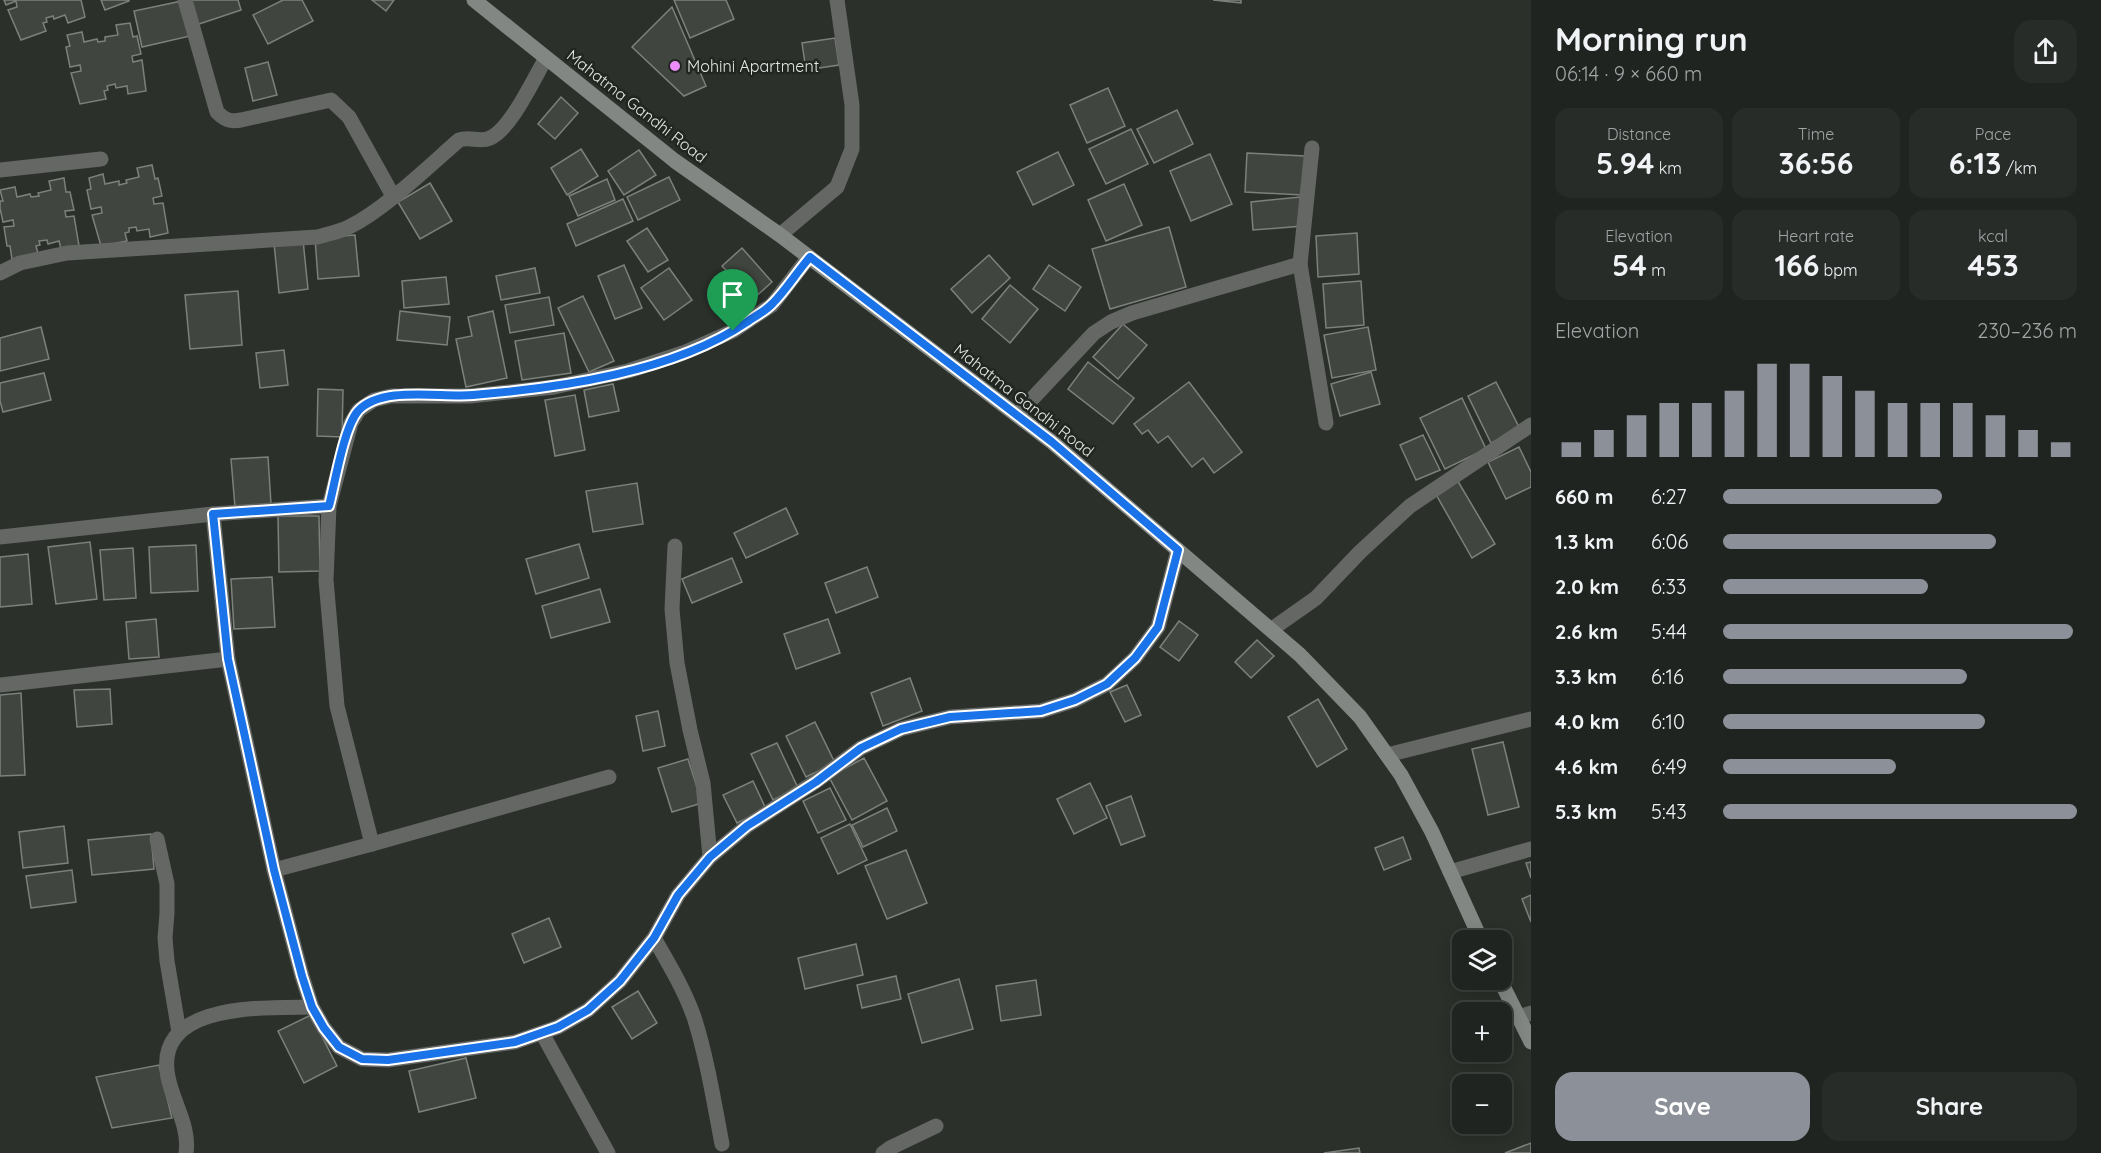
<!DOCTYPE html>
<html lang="en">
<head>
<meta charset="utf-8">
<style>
	body { margin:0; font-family:Quicksand,sans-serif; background:#282c29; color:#f1f3f6; height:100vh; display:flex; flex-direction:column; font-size:22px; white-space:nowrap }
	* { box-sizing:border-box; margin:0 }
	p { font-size:20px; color:#a2a4a5 }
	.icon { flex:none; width:33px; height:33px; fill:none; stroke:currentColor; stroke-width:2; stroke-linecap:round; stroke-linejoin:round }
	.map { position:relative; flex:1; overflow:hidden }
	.sheet { display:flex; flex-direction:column; background:#202420; width:570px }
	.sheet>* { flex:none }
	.controls { position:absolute; left:1452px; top:930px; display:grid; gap:12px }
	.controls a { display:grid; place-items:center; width:60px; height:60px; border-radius:12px; background:#202420; box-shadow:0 3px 15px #0003,0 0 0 2px #3d413e; font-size:30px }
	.pin { position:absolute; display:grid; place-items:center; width:51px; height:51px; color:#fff; margin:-62px -26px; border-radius:50% 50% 50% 0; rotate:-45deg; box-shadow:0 0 6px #0007 }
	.pin .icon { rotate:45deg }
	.round { display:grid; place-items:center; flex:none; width:63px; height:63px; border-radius:18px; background:#282c29 }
	.head { display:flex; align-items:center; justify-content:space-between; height:102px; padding:0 24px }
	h1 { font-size:33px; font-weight:800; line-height:45px }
	.figures { display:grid; grid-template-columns:repeat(3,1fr); gap:9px; height:102px; padding:6px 24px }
	.figures div { display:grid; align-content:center; border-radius:15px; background:#282c29; text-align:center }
	.figures b { font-size:30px; font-weight:800 }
	.figures small { font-size:16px; font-weight:400 }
	.figures p { font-size:16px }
	.chart { height:168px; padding:12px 24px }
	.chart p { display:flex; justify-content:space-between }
	.chart svg { width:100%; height:108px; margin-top:6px; stroke:#8c9099; stroke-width:6 }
	.cta { display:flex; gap:12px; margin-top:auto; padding:12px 24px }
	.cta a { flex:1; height:69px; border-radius:18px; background:#8c9099; color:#fff; font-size:24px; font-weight:800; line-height:69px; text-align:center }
	.cta a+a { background:#282c29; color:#f1f3f6 }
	ul { padding:0 24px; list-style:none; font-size:20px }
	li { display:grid; grid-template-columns:96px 72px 1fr; align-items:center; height:45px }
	li i { height:15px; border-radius:8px; background:#8c9099 }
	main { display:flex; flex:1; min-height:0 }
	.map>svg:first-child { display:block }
	.building { fill:#40453f; stroke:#7c817b; stroke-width:1.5 }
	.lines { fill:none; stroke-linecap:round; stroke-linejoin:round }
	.street { stroke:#656765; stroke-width:15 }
	.secondary { stroke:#838783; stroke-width:15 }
	.route-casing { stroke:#fff; stroke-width:12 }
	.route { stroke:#1a73e8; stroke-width:8 }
	.poi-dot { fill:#ec8cfb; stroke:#212621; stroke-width:2 }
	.labels { text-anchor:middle; stroke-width:5; stroke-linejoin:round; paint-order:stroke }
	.poi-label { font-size:16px; fill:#e3e6e3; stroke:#212621; text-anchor:start }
	.street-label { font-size:16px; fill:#e3e6e3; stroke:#212621 }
</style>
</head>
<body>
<main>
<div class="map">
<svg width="1531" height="1153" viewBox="0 0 1531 1153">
	<rect width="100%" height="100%" fill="#2b302b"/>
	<g class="building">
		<path d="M4,0h77l4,17 -17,6 -3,-8 -11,4 -1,-3 -7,2 1,4 -4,1 3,8 -25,9 -13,-30 9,-3 -1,-6 -10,4z"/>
		<path d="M101,0h28v1l-24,9z"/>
		<path d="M188,0h50l3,10 -45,15z"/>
		<path d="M283,0h19l11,21 -45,23 -15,-29z"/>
		<path d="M372,0h22l-8,11z"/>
		<path d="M674,0h52l8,19 -44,19z"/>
		<path d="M1213,0h28v3z"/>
		<path d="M182,1l8,35 -48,11 -8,-36z"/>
		<path d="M672,7l34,79 -22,10 -52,-49z"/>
		<path d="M130,23l3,14 4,-1 4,18 -9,2 1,6 9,-2 4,31 -18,3 -1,-8 -11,2 -1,-4 -8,2 1,4 -4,1 2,8 -26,5 -9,-31 10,-2 -1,-6 -10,2 -4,-20 4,-1 -3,-11 15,-3 2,10 13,-3 1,3 7,-1v-4l13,-2 -2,-10z"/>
		<path d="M835,38l4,27 -33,5 -4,-27z"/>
		<path d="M268,62l9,33 -24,6 -8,-33z"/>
		<path d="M1108,88l17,38 -38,17 -17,-38z"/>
		<path d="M561,97l17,16 -23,26 -17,-15z"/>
		<path d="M1177,110l16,34 -39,19 -17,-34z"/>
		<path d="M1131,129l17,35 -42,20 -17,-35z"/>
		<path d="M581,149l17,27 -31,19 -16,-27z"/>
		<path d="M639,150l17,25 -32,20 -16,-24z"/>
		<path d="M1058,152l16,33 -41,20 -16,-33z"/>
		<path d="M1247,153l58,3 -3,39 -57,-3z"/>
		<path d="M1210,154l22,50 -41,17 -21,-50z"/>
		<path d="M152,165l3,14 3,-1 4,18 -9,2 1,6 9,-1 5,30 -18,4 -1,-8 -12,2 -1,-4 -7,1v4l-4,1 2,8 -26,5 -9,-31 10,-2 -1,-6 -10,2 -4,-19 4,-1 -2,-11 14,-4 2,10 14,-3v4l8,-2 -1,-3 13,-3 -2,-9z"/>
		<path d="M669,177l11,23 -42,20 -11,-23z"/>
		<path d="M64,178l2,14h4l4,18 -9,1 1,6 8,-1 5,30 -18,3 -2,-8 -11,3 -1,-4 -8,1 1,4 -4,1 2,8 -26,5 -2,-13h-3l-3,-19 10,-1 -1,-6 -10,2 -3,-14v-7h3l-3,-11 15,-3 2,10 13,-3 1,3 8,-1 -1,-3 13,-3 -2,-9z"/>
		<path d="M607,179l8,21 -37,16 -9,-20z"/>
		<path d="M430,183l22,38 -32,18 -22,-37z"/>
		<path d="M1124,184l18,41 -36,16 -18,-41z"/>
		<path d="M1300,197l3,29 -50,4 -2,-28z"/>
		<path d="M623,199l10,22 -57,25 -9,-22z"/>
		<path d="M1169,227l17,60 -76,22 -18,-60z"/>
		<path d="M647,228l21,32 -20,12 -21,-31z"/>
		<path d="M1357,233l2,41 -41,3 -2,-41z"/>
		<path d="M355,235l4,41 -41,3 -3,-41z"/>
		<path d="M303,240l5,49 -29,4 -5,-50z"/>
		<path d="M742,248l30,34 -19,17 -31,-33z"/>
		<path d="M989,255l21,23 -38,35 -21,-24z"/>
		<path d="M624,265l18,43 -27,11 -17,-43z"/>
		<path d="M1049,265l32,22 -16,24 -32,-22z"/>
		<path d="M535,268l5,25 -39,7 -5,-24z"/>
		<path d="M669,268l23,32 -28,20 -23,-32z"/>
		<path d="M446,277l3,27 -45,4 -2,-27z"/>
		<path d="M1361,281l3,44 -38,3 -3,-44z"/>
		<path d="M1010,285l28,24 -28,34 -28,-24z"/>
		<path d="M238,291l4,54 -52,4 -5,-54z"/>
		<path d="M583,296l31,65 -25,11 -31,-64z"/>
		<path d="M549,297l5,28 -44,8 -5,-28z"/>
		<path d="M400,311l50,6 -3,28 -50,-5z"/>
		<path d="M493,311l14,67 -41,9 -10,-48 16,-3 -4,-19z"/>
		<path d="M1123,324l24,21 -29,34 -25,-22z"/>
		<path d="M41,327l8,32 -49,12v-33z"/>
		<path d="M1368,327l8,43 -44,8 -8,-43z"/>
		<path d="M564,333l7,40 -49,7 -7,-39z"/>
		<path d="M284,350l4,35 -28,3 -4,-35z"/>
		<path d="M1088,362l46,36 -21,26 -45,-35z"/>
		<path d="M1371,372l9,32 -40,12 -9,-32z"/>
		<path d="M44,373l7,27 -48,12 -3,-11v-18z"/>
		<path d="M1189,382l53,70 -28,21 -11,-15 -11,9 -24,-31 -10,7 -10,-13 -6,4 -8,-10z"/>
		<path d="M1496,382l24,47 -29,14 -23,-47z"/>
		<path d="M613,384l6,27 -30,6 -5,-27z"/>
		<path d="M318,389l25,1 -1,47 -25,-1z"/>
		<path d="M575,395l10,55 -30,6 -10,-56z"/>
		<path d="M1462,398l24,51 -41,20 -25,-51z"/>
		<path d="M1423,435l17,35 -24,10 -16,-35z"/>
		<path d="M1519,447l12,25v15l-25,12 -18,-37z"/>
		<path d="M268,457l3,47 -36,3 -4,-48z"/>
		<path d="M1456,478l39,66 -23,14 -38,-67z"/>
		<path d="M637,483l6,41 -50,8 -7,-41z"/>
		<path d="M786,508l12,26 -52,24 -12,-25z"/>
		<path d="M278,516h41l1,55 -41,1z"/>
		<path d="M90,542l7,57 -41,5 -8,-57z"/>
		<path d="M579,544l10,34 -53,16 -10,-35z"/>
		<path d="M196,545l2,46 -47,2 -2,-46z"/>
		<path d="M133,548l3,50 -32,2 -4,-50z"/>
		<path d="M28,554l4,50 -32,3v-50z"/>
		<path d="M732,558l10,24 -50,21 -10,-24z"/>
		<path d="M867,567l11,30 -42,16 -11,-30z"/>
		<path d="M272,577l3,50 -41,2 -3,-50z"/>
		<path d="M600,589l10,33 -59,16 -9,-32z"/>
		<path d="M156,619l3,38 -30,2 -3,-37z"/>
		<path d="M828,619l12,34 -44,16 -12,-35z"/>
		<path d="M1179,621l19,14 -19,26 -19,-14z"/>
		<path d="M1257,640l17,16 -23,22 -16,-16z"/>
		<path d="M910,678l12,33 -39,15 -12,-33z"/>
		<path d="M1127,685l14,30 -16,7 -15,-30z"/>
		<path d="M110,689l2,35 -35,3 -3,-37z"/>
		<path d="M21,693l4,82 -25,1v-81z"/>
		<path d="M1318,699l29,50 -30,18 -29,-50z"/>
		<path d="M658,711l7,35 -22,5 -7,-35z"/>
		<path d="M815,722l20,41 -29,14 -20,-41z"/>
		<path d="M1503,742l16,65 -31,8 -16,-66z"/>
		<path d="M777,743l21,45 -25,12 -22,-46z"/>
		<path d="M864,758l23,43 -35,19 -23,-43z"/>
		<path d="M688,759l14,44 -30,9 -14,-44z"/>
		<path d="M753,781l13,28 -29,14 -14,-28z"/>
		<path d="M1090,783l17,35 -33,16 -17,-35z"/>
		<path d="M830,788l16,32 -28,13 -15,-32z"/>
		<path d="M1131,796l14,40 -24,9 -15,-39z"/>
		<path d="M887,808l10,23 -34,16 -11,-22z"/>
		<path d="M850,824l17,36 -29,14 -17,-36z"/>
		<path d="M64,826l4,37 -45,5 -4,-36z"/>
		<path d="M151,834l3,35 -62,6 -4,-35z"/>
		<path d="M1403,837l8,22 -27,11 -9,-22z"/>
		<path d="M906,850l21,53 -40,16 -22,-53z"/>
		<path d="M1531,862v16l-5,-15z"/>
		<path d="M72,870l4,32 -45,6 -5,-32z"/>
		<path d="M1531,895v27l-9,-23z"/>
		<path d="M549,918l12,29 -37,16 -12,-29z"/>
		<path d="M856,944l7,31 -58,14 -7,-31z"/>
		<path d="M896,976l5,23 -39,9 -5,-23z"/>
		<path d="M959,979l14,50 -51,14 -14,-49z"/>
		<path d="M1036,980l5,35 -40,6 -5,-35z"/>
		<path d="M638,991l19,32 -25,16 -20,-32z"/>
		<path d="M311,1015l26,51 -33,17 -26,-52z"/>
		<path d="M466,1058l10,40 -57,14 -10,-41z"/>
		<path d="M159,1065l13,53 -60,10 -16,-51z"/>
		<path d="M1531,1143v10h-26z"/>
		<path d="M1359,1148l1,5h-36z"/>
	</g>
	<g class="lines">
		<g class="street">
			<path d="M185,0l32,112c8,8 13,10 24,8l90,-20 18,17 44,79"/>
			<path d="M1312,148l-12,116 26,159"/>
			<path d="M0,170l101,-11"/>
			<path d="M780,235l57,-48 15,-38v-44l-15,-105"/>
			<path d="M0,273l20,-10 47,-10 250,-16c11,-3 22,-5 32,-10 36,-18 79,-60 110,-87 11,-4 21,3 31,-2 21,-9 44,-60 56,-80"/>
			<path d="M1017,415l77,-82 17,-11 21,-9 168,-49"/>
			<path d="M213,514l15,145 46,211 28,106 10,31 12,21 15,19 23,12 26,1 127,-18 43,-15 30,-17 32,-29 34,-43 24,-43 32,-38 37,-31 68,-44 46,-34 40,-19 49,-12 91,-6 34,-11 32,-16 28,-26 23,-31 20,-77"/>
			<path d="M0,537l213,-23 116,-8"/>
			<path d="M675,546l-3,63 5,54 13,67 13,53 7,74"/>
			<path d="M1272,629l44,-31 44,-46 50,-46 121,-81"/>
			<path d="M0,685l228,-26"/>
			<path d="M1387,755l144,-36"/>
			<path d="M157,839l10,45v29l-2,25 2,23 12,71"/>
			<path d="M372,844l-35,-138 -11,-126 3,-74 22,-83 8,-13 15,-10 17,-4h79l84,-9 74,-16 55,-18 50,-22 39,-26 37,-48"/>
			<path d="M274,870l98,-26 237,-67"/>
			<path d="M1450,872l81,-23"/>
			<path d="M654,938c15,26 30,51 40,79 13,41 20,85 28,127"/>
			<path d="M1519,1017l12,-4"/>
			<path d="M542,1033l66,120"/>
			<path d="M186,1153c4,-27 -13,-50 -18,-76 -15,-75 96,-69 144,-70"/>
			<path d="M883,1153l7,-5 46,-22"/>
		</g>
		<g class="secondary">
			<path d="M474,0l201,161 105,74 272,207 248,213 60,62 41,58 31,57 49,108"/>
			<path d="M1500,980l31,62"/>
		</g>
	</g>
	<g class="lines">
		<defs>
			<path id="route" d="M810,257l242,185 126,108 -20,77 -23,31 -28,26 -32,16 -34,11 -91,6 -49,12 -40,19 -45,34 -69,44 -37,31 -32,38 -24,43 -34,43 -32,29 -30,17 -43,15 -127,18 -26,-1 -23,-12 -15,-19 -12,-21 -10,-31 -28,-106 -46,-211 -15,-145 116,-8c6,-23 15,-79 29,-95 24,-26 83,-13 115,-16 87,-7 200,-23 274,-73 8,-6 19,-11 26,-19 13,-13 24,-31 37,-46z"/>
		</defs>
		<use href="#route" class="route-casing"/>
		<use href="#route" class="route"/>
	</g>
	<circle class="poi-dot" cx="675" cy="66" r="6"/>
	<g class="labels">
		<g class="poi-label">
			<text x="687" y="72">Mohini Apartment</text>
		</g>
		<g class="street-label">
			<text transform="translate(637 106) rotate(38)" y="6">Mahatma Gandhi Road</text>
			<text transform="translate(1024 400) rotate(38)" y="6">Mahatma Gandhi Road</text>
		</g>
	</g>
</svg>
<div class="controls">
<a><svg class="icon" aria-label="layers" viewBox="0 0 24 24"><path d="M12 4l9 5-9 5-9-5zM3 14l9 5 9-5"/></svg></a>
<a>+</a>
<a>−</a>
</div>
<div class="pin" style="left:733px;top:331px;background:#1e9e55"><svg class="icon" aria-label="arrive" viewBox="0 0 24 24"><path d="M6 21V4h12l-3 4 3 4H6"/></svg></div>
</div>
<section class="sheet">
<div class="head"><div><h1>Morning run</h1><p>06:14 · 9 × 660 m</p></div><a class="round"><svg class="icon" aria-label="share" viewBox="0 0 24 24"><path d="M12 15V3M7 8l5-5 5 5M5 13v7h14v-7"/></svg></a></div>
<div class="figures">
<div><p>Distance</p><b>5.94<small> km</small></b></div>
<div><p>Time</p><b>36:56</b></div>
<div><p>Pace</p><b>6:13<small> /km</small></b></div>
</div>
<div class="figures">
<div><p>Elevation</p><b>54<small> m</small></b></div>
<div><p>Heart rate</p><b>166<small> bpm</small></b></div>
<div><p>kcal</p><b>453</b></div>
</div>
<div class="chart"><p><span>Elevation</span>230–236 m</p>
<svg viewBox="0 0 160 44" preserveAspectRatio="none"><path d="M5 44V38M15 44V33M25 44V27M35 44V22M45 44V22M55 44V17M65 44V6M75 44V6M85 44V11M95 44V17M105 44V22M115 44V22M125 44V22M135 44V27M145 44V33M155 44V38"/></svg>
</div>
<ul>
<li><b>660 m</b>6:27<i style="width:62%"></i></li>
<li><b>1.3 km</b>6:06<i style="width:77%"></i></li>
<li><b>2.0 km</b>6:33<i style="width:58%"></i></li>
<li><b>2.6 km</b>5:44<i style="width:99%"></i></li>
<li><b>3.3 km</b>6:16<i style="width:69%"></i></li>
<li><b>4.0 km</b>6:10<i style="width:74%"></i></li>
<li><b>4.6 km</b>6:49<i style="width:49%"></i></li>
<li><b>5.3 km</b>5:43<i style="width:100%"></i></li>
</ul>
<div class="cta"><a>Save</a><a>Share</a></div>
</section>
</main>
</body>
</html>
